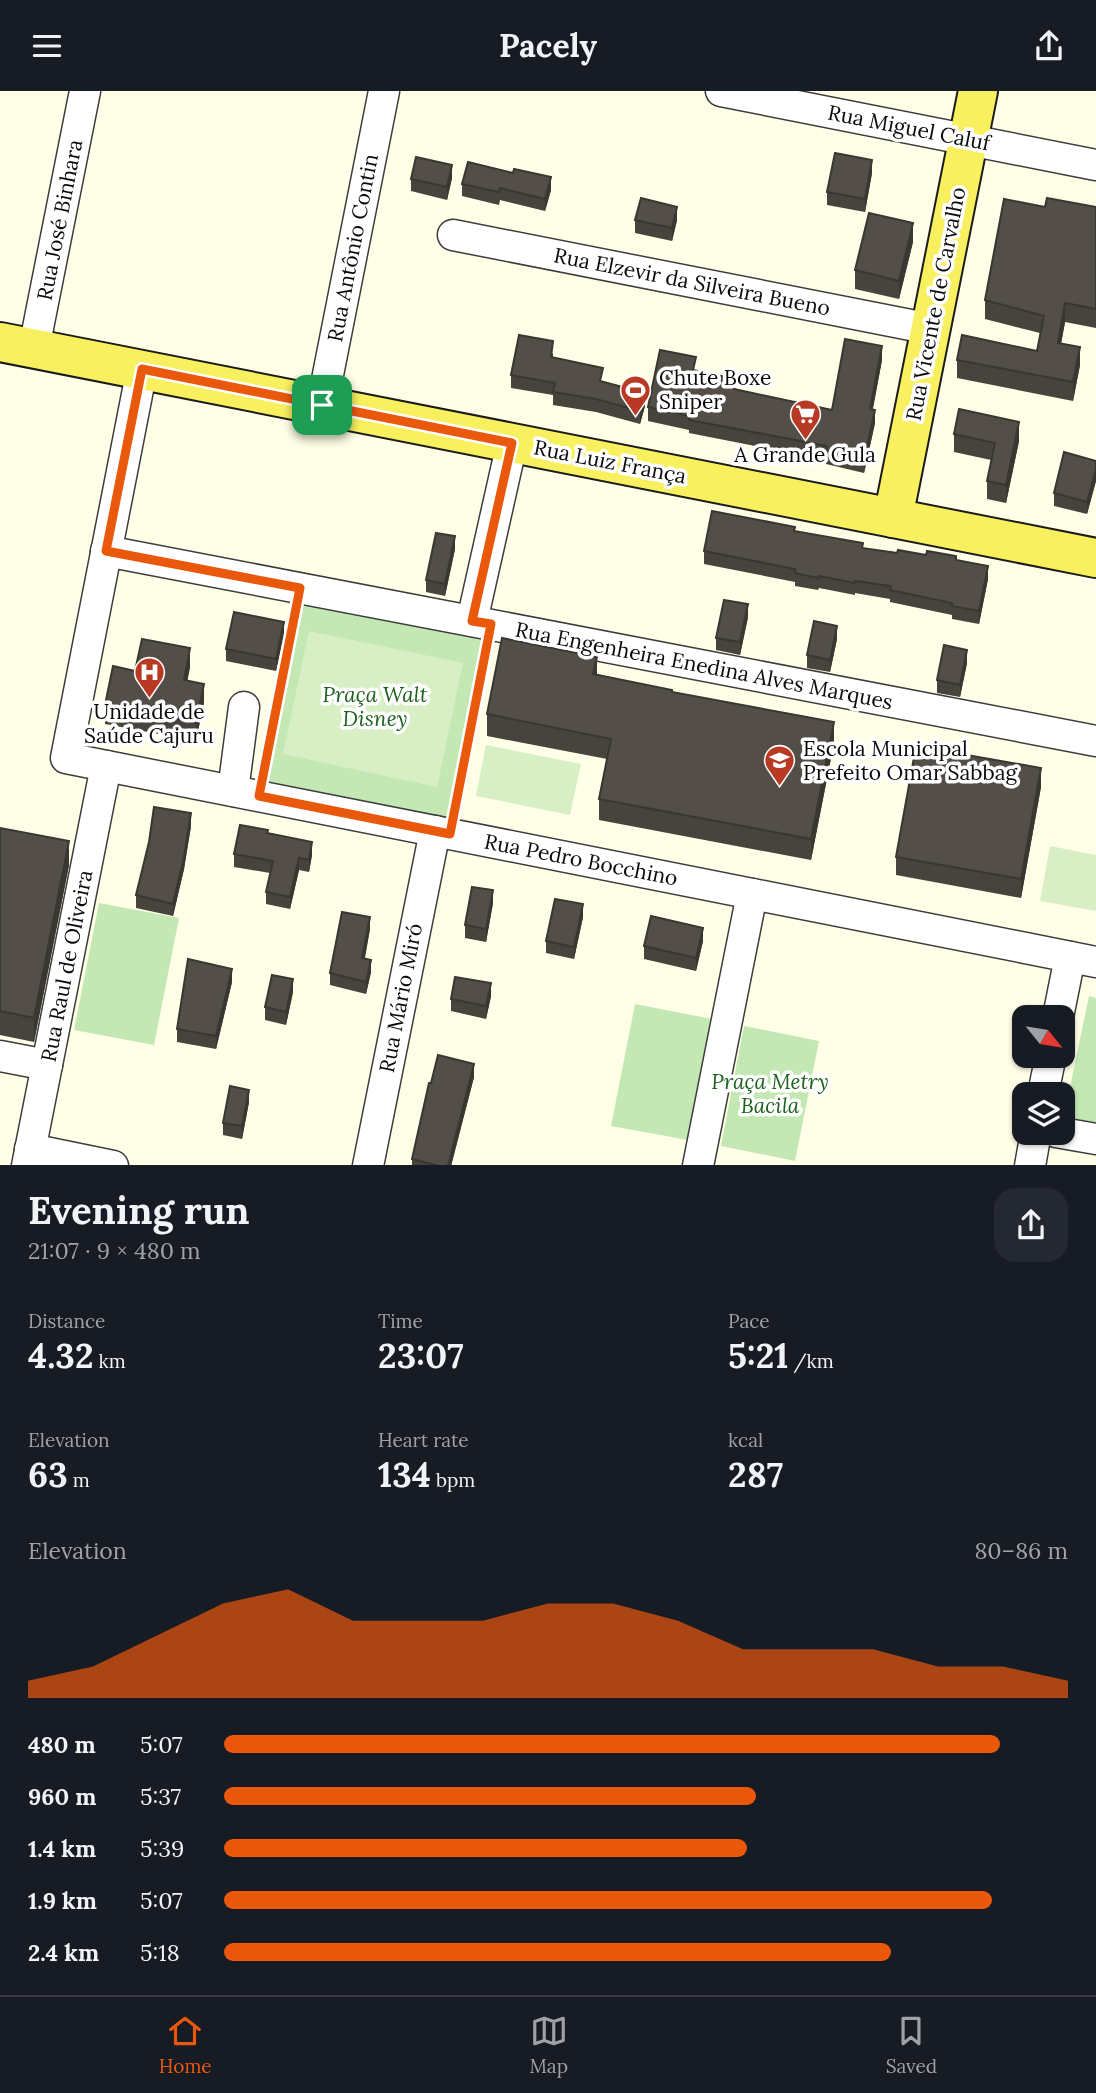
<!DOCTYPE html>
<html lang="en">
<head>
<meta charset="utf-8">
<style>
	body { margin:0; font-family:Lora,serif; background:#242831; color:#f1f3f6; height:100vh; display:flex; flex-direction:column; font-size:26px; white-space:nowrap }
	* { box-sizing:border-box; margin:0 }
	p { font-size:23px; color:#9ea1a6 }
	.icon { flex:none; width:38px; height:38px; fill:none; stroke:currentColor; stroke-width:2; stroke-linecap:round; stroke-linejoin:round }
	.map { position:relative; height:1074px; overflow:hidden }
	.drawer { display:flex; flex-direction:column; background:#171b24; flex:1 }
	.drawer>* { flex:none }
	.needle { width:46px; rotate:120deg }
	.tools { position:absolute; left:1012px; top:914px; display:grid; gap:14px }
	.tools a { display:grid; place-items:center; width:63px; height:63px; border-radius:14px; background:#171b24; box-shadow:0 2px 5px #0004; font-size:35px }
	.pin { position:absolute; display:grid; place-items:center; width:60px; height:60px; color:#fff; margin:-30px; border-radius:14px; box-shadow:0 4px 10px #0006 }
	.round { display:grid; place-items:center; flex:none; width:74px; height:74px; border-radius:21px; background:#242831 }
	.head { display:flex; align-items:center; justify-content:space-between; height:119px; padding:0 28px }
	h1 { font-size:38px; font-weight:700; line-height:52px }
	.stats { display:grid; grid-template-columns:repeat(3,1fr); gap:10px; height:119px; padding:7px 28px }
	.stats div { display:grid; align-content:center }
	.stats b { font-size:35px; font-weight:700 }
	.stats small { font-size:19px; font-weight:400 }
	.stats p { font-size:19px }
	.chart { height:196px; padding:14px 28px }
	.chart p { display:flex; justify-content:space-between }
	.chart svg { width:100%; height:126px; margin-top:7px; fill:#ea580c; opacity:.7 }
	ul { padding:0 28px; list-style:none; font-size:23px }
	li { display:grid; grid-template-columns:112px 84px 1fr; align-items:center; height:52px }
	li i { height:18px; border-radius:9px; background:#ea580c }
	header { display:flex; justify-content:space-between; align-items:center; height:91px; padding:0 28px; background:#171b24; font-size:32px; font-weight:700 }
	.dock { display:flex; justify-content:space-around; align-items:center; height:98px; border-top:2px solid #363941; background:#171b24; font-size:19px; color:#9ea1a6 }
	.dock a { display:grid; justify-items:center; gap:4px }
	.dock .on { color:#ea580c }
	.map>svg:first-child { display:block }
	.green { fill:#c4e8b3 }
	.pitch { fill:#d8efc5 }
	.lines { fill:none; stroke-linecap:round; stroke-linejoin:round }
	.minor-casing { stroke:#3d3d3d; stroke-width:33 }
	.major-casing { stroke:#1b1b1b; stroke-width:42 }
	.path { stroke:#2c2c2c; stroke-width:3.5; stroke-dasharray:7 3.5; stroke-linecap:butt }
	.minor { stroke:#fff; stroke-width:30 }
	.major { stroke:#f8f05e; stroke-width:38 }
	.wall { fill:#47433d }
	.shaded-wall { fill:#3a3732 }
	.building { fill:#534e47; stroke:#3a3732; stroke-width:2 }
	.route-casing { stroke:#fff; stroke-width:14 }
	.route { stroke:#ea580c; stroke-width:9 }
	.labels { text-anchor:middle; stroke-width:7; stroke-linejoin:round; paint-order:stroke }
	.street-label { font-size:21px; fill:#0a0a0a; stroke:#fff }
	.poi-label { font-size:21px; fill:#0a0a0a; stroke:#fff; text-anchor:start }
	.park-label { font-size:21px; font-style:italic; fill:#1d611c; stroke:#fff }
</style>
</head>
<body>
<header><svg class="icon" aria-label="menu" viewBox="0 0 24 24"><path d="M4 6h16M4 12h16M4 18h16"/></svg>Pacely<svg class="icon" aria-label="share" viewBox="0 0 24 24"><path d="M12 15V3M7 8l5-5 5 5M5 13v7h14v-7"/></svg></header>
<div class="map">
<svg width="1096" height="1075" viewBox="0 0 1096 1075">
	<rect width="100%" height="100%" fill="#ffffe8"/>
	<g class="green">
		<path d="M303,502l182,34 -38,195 -181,-34z"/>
		<path d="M99,812l80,15 -25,127 -80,-15z"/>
		<path d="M1089,905l7,2v130l-33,-7z"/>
		<path d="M635,913l77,15 -24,121 -77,-14z"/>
		<path d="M744,935l75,15 -24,120 -74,-15z"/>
	</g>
	<g class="pitch">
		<path d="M309,540l154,32 -26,124 -154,-33z"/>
		<path d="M486,654l95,19 -11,51 -94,-19z"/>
		<path d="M1050,755l46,9v56l-56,-10z"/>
	</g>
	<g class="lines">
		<defs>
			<g id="minor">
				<path d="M721,0l375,74"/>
				<path d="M453,144l478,94"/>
				<path d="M34,257l51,-257"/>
				<path d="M142,278l-76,389 1030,204"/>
				<path d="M322,314l62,-314"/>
				<path d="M106,460l990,190"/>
				<path d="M472,530l40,-178"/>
				<path d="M233,700l11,-84"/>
				<path d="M1058,926l12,-60"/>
				<path d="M0,965l47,9"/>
				<path d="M1043,1003l8,-39"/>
				<path d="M1056,1041l40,7"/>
				<path d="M30,1058l83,17"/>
				<path d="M27,1075l79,-400"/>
				<path d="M368,1075l67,-335"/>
				<path d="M698,1075l54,-272"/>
				<path d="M1030,1075l6,-34"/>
			</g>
			<g id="major">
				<path d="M0,251l1096,216"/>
				<path d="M893,427l85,-427"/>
			</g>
		</defs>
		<use href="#minor" class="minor-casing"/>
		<use href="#major" class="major-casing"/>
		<g class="path">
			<path d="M264,680l31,-157"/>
			<path d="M454,720l31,-160"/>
		</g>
		<use href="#minor" class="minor"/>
		<use href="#major" class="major"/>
	</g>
	<g class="wall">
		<path d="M872,82l-7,39 -38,-7v-13z"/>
		<path d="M452,87l-5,22 -36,-9v-12z"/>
		<path d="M462,93l89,6 -6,21 -45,-11 -1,5 -37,-9z"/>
		<path d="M1096,116v121l-31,-6 -4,21 19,22 -7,36 -116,-23v-18l80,-9 3,-18 -55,-14v-19z"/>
		<path d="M635,129h42l-5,21 -37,-8z"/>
		<path d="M913,151l-14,57 -44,-10v-19z"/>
		<path d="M553,262v4l50,25 42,24 -5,18 -44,-12 -43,-7v-10l-42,-7v-13z"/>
		<path d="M882,269l-9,49 2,14 -11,50 -38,-9v-4l-137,-27v-3l-41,-9v-14l88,-18 96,21z"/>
		<path d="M954,343l65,7 -13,62 -19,-4v-18l4,-21 -37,-8z"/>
		<path d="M1096,370v20l-9,33 -33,-8v-13z"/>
		<path d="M795,440l68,17 93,12 32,19 -9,45 -27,-5v-4l-62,-13v-3l-35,-6v2l-36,-7 -1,2 -23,-4v-4l-91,-18v-13z"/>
		<path d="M455,458l-10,47 -19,-4v-12z"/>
		<path d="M748,526l-8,38 -24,-5v-12z"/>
		<path d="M284,544l-8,36 -50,-10v-12z"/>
		<path d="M837,548l-7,33 -23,-4v-13z"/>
		<path d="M967,572l-7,34 -23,-4v-13z"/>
		<path d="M190,576l-3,14 17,21 -8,39 -91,-17v-19l30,-34z"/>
		<path d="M597,584l75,17 162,51 -23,117 -212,-40v-21l8,-40 -120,-23v-22z"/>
		<path d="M1041,696l-20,111 -125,-23v-18z"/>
		<path d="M191,735l-7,43 -11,47 -37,-8v-13z"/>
		<path d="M0,737l69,37 -35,177 -34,-7z"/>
		<path d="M268,743l44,21 -3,17 -10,-2 -9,39 -24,-5v-12l4,-19 -36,-6v-13z"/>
		<path d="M493,812l-7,39 -21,-4v-13z"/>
		<path d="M583,826l-9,42 -28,-6v-12z"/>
		<path d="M370,838l-5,29 6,14 -5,22 -36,-9v-12z"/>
		<path d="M703,850l-7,30 -52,-12v-13z"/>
		<path d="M232,891l-16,67 -39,-7v-13z"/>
		<path d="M293,901l-7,33 -21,-5v-13z"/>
		<path d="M491,905l-5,23 -35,-8v-12z"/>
		<path d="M474,986l-23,89h-39v-7l19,-76z"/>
		<path d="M249,1011l-7,37 -19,-4v-12z"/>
	</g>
	<g class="shaded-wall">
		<path d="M872,69v13l-7,39v-13z"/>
		<path d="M452,74v13l-5,22v-13z"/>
		<path d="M551,86v13l-6,21v-12z"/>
		<path d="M677,116v13l-5,21v-13z"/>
		<path d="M913,132v19l-14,57v-18z"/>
		<path d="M1065,212v19l-7,39v-18z"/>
		<path d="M882,255v14l-12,62v-13z"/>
		<path d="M1080,256v18l-7,36v-19z"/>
		<path d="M645,302v13l-5,18v-13z"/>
		<path d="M875,319v13l-11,50v-14z"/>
		<path d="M1019,331v19l-13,62v-18z"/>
		<path d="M1096,378v12l-9,33v-12z"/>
		<path d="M455,445v13l-10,47v-12z"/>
		<path d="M988,475v13l-9,45v-13z"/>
		<path d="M748,513v13l-8,38v-13z"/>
		<path d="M284,531v13l-8,36v-12z"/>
		<path d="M837,535v13l-7,33v-12z"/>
		<path d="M190,557v19l-6,32v-19z"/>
		<path d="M967,559v13l-7,34v-12z"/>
		<path d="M597,566v21l-4,-4z"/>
		<path d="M204,593v18l-8,39v-18z"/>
		<path d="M834,631v21l-23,117v-21z"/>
		<path d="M1041,677v19l-20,111v-19z"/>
		<path d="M191,722v13l-7,43 -11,47v-12z"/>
		<path d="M69,750v24l-35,177v-24z"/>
		<path d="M312,751v13l-3,17v-12z"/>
		<path d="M299,767v12l-9,39v-12z"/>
		<path d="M493,799v13l-7,39v-13z"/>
		<path d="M583,813v13l-9,42v-12z"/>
		<path d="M370,826v12l-8,41v-12z"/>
		<path d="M703,837v13l-7,30v-13z"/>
		<path d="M371,869v12l-5,22v-12z"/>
		<path d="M232,878v13l-16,67v-13z"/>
		<path d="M293,888v13l-7,33v-13z"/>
		<path d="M491,892v13l-5,23v-13z"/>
		<path d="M474,973v13l-23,89h-3z"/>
		<path d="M249,999v12l-7,37v-13z"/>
	</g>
	<g class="building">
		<path d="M835,62l37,7 -7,39 -38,-7z"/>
		<path d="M416,66l36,8 -5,22 -36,-8z"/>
		<path d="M468,71l45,11 1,-4 37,8 -6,22 -45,-11 -1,4 -37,-8z"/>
		<path d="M641,107l36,9 -5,21 -37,-8z"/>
		<path d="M1047,107l49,9v102l-31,-6 -7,40 22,4 -7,35 -116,-22 5,-25 75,16 7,-35 -59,-16 19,-101 41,8z"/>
		<path d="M869,122l44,10 -14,58 -44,-11z"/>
		<path d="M519,244l34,6 -2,16 52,11 -3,13 45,12 -5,18 -44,-12 -43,-7 2,-9 -44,-8z"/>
		<path d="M845,248l37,7 -12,63 5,1 -11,49 -38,-9 1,-4 -138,-26 1,-4 -42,-9 12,-57 36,7 -3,13 43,9 -2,10 98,21z"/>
		<path d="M959,318l60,13 -13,63 -19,-4 8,-38 -41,-9z"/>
		<path d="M1064,361l32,9v8l-9,33 -33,-9z"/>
		<path d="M712,420l83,16 -1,4 69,12 -1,5 35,5 1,-3 28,5 1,-4 29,5v4l32,6 -9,45 -27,-5v-3l-62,-13 1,-4 -36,-5v2l-36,-7 -1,2 -23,-5v-4l-91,-18z"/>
		<path d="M436,442l19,3 -10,48 -19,-4z"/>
		<path d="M724,509l24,4 -8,38 -24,-4z"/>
		<path d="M234,521l50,10 -8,37 -50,-10z"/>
		<path d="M814,530l23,5 -7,34 -23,-5z"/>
		<path d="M502,547l95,19 -4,17 79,16v2l162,30 -23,117 -212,-40 12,-60 -124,-25z"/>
		<path d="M142,548l48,9 -6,32 20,4 -8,39 -91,-18 8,-39 22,5z"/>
		<path d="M944,554l23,5 -7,35 -23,-5z"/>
		<path d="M916,655l125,22 -20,111 -125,-22z"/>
		<path d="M154,716l37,6 -7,44 -11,47 -37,-9 13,-53z"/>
		<path d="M240,734l28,5 -1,3 45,9 -3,18 -10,-2 -9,39 -24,-5 7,-31 -39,-7z"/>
		<path d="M0,737l69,13 -35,177 -34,-7z"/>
		<path d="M472,796l21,3 -7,39 -21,-4z"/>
		<path d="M555,808l28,5 -9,43 -28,-6z"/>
		<path d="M342,821l28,5 -8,41 9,2 -5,22 -36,-9z"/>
		<path d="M651,825l52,12 -7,30 -52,-12z"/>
		<path d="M188,868l44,10 -16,67 -39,-7z"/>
		<path d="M272,884l21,4 -7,33 -21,-5z"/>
		<path d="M455,886l36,6 -5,23 -35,-7z"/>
		<path d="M438,964l36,9 -26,102h-8l-28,-7 17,-76h2z"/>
		<path d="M230,995l19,4 -7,36 -19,-3z"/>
	</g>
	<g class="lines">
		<defs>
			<path id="route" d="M142,278l370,74 -40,178 19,3 -41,210 -191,-38 41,-208 -194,-37z"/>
		</defs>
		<use href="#route" class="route-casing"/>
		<use href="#route" class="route"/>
	</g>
	<defs>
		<symbol id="stadium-pin" viewBox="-11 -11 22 30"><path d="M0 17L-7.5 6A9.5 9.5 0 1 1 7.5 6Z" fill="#b93a24" stroke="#fff"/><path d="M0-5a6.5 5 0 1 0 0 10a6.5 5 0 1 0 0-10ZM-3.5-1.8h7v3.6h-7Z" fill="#fff"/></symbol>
		<symbol id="supermarket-pin" viewBox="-11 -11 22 30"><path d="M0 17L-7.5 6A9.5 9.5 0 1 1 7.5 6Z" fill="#b93a24" stroke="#fff"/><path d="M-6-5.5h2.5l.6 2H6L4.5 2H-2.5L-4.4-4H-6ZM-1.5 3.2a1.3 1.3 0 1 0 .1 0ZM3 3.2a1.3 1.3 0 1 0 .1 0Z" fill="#fff"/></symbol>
		<symbol id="hospital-pin" viewBox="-11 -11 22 30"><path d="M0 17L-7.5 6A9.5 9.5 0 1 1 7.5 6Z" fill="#b93a24" stroke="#fff"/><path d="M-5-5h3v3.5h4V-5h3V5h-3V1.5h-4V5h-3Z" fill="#fff"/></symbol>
		<symbol id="school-pin" viewBox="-11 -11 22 30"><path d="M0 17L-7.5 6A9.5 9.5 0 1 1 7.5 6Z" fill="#b93a24" stroke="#fff"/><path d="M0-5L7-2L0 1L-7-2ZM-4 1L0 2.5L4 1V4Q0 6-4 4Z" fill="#fff"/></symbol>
	</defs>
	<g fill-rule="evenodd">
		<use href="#stadium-pin" x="618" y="282" width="35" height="47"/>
		<use href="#supermarket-pin" x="788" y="306" width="35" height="47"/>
		<use href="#hospital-pin" x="132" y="564" width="35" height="47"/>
		<use href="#school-pin" x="762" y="652" width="35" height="47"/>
	</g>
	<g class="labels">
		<g class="street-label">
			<text transform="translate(909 37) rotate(11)" y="7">Rua Miguel Caluf</text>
			<text transform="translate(60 129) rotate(-79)" y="7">Rua José Binhara</text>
			<text transform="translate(353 157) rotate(-79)" y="7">Rua Antônio Contin</text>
			<text transform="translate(692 191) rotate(11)" y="7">Rua Elzevir da Silveira Bueno</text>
			<text transform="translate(936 213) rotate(-79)" y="7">Rua Vicente de Carvalho</text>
			<text transform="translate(610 371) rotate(11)" y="7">Rua Luiz França</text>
			<text transform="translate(704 575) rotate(11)" y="7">Rua Engenheira Enedina Alves Marques</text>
			<text transform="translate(581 769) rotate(11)" y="7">Rua Pedro Bocchino</text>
			<text transform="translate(67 875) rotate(-79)" y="7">Rua Raul de Oliveira</text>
			<text transform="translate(401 907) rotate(-79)" y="7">Rua Mário Miró</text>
		</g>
		<g class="poi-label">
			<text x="659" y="294">Chute Boxe<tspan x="659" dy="24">Sniper</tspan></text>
			<text x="805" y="371" text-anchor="middle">A Grande Gula</text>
			<text x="149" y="628" text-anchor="middle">Unidade de<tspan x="149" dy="24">Saúde Cajuru</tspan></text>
			<text x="803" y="665">Escola Municipal<tspan x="803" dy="24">Prefeito Omar Sabbag</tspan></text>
		</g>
		<g class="park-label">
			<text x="375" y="611">Praça Walt<tspan x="375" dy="24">Disney</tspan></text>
			<text x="770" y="998">Praça Metry<tspan x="770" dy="24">Bacila</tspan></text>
		</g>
	</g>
</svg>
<div class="tools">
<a><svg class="needle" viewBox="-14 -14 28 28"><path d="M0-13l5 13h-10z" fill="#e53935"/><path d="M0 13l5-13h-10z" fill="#9ea1a6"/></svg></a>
<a><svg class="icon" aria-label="layers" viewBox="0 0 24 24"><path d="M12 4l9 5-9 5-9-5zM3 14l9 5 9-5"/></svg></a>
</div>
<div class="pin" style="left:322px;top:314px;background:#1e9e55"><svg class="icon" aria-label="arrive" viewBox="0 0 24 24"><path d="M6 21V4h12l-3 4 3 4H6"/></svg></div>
</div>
<section class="drawer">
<div class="head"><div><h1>Evening run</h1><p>21:07 · 9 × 480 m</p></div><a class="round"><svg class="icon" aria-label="share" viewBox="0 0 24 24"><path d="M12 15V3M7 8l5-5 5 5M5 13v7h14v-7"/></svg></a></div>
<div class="stats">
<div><p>Distance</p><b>4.32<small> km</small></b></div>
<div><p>Time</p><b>23:07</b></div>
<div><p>Pace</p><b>5:21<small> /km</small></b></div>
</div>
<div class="stats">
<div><p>Elevation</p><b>63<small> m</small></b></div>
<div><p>Heart rate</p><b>134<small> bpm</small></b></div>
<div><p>kcal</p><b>287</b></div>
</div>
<div class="chart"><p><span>Elevation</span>80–86 m</p>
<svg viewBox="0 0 160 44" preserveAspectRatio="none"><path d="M0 44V38L10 33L20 22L30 11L40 6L50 17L60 17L70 17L80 11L90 11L100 17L110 27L120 27L130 27L140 33L150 33L160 38V44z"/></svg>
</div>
<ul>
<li><b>480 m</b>5:07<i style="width:92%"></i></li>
<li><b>960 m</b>5:37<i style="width:63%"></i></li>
<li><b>1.4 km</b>5:39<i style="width:62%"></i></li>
<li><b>1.9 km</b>5:07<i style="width:91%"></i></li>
<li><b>2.4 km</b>5:18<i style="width:79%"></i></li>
</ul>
</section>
<nav class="dock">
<a class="on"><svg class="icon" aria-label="home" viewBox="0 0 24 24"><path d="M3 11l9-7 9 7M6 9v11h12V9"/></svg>Home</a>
<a><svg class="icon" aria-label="map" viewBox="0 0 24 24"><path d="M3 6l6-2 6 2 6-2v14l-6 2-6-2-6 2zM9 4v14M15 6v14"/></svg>Map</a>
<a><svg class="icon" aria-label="saved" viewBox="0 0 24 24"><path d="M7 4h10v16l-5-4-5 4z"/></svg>Saved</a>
</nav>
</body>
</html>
